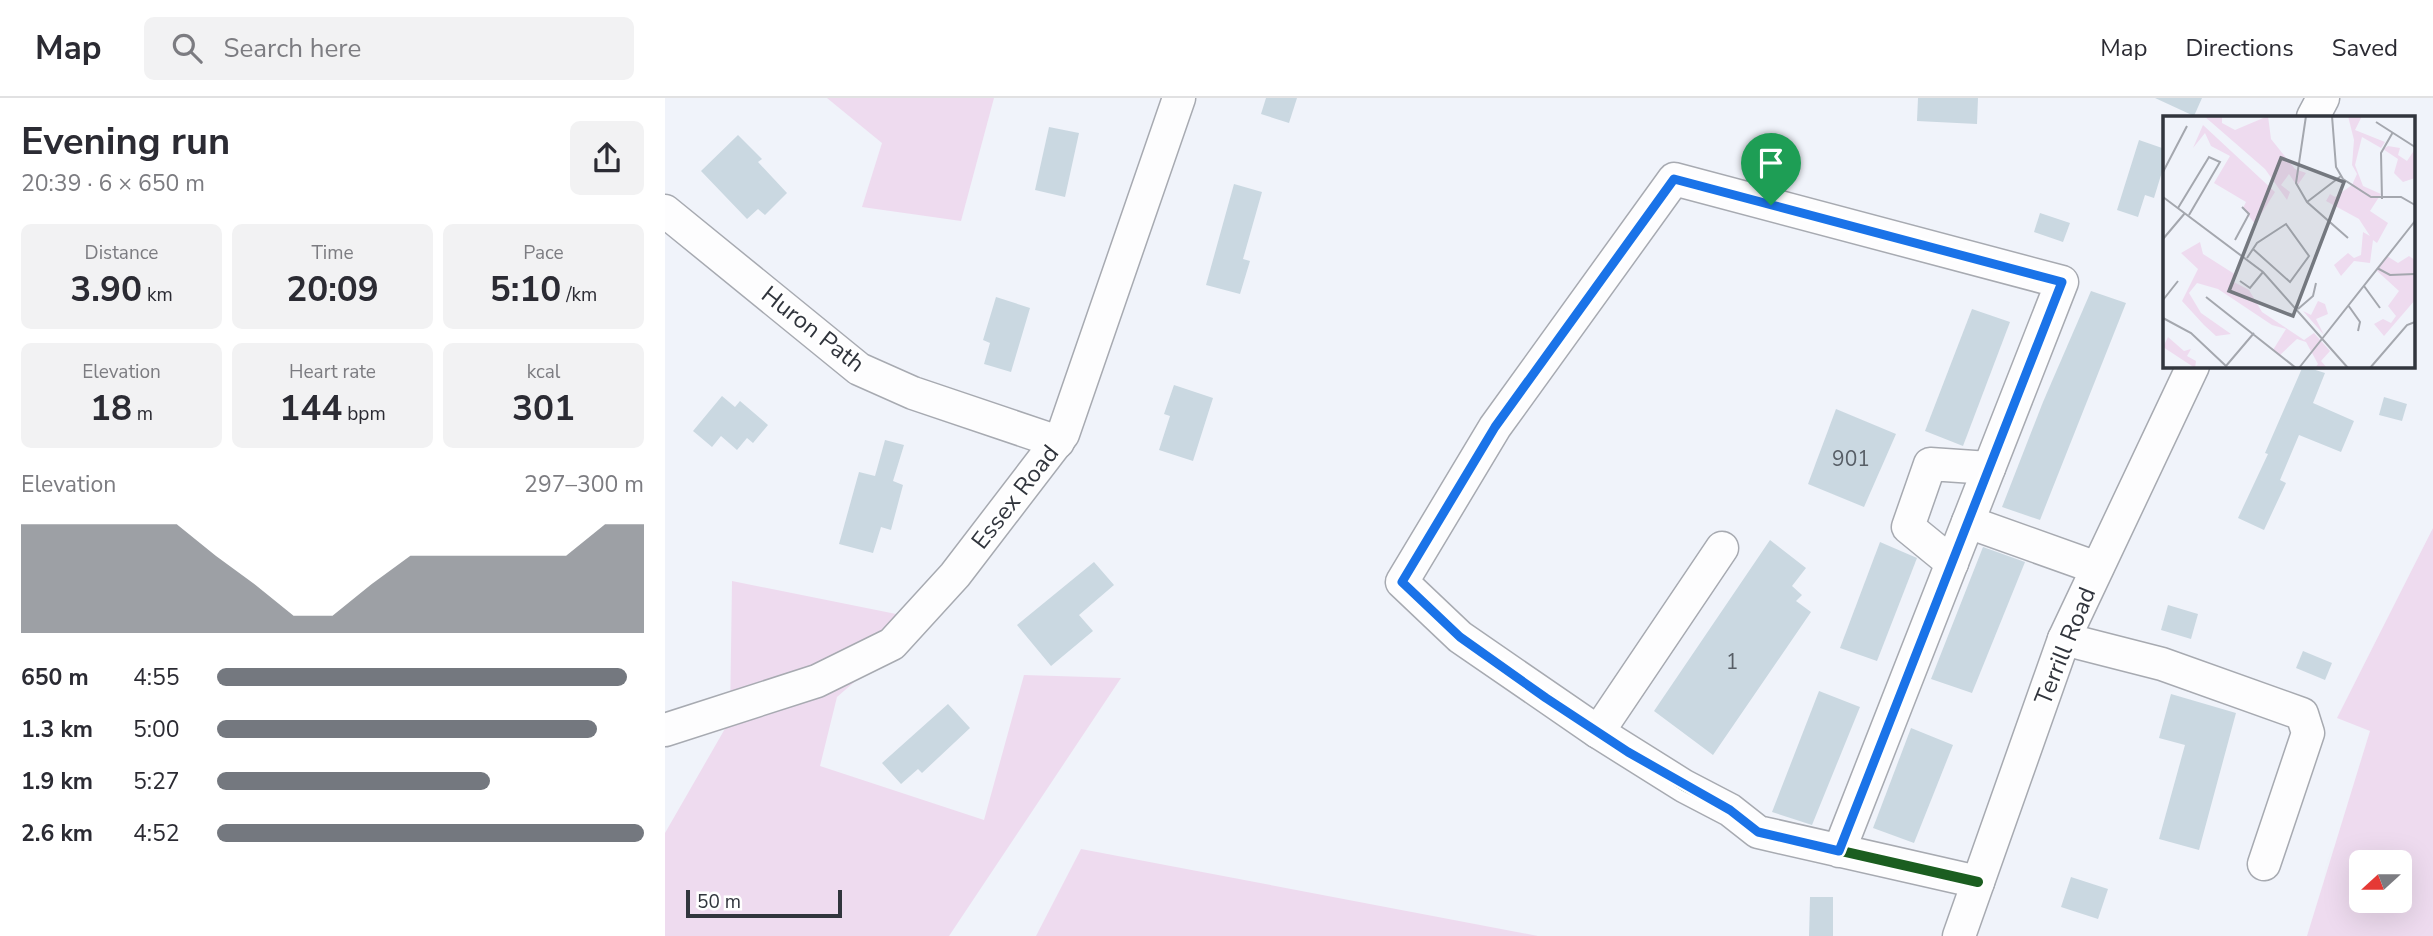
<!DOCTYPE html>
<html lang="en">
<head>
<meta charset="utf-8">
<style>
	body { margin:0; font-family:"Nunito Sans",sans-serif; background:#f2f2f3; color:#2b2b33; height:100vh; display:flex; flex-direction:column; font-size:26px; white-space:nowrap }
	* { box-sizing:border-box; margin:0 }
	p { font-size:23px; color:#7c7c81 }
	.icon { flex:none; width:38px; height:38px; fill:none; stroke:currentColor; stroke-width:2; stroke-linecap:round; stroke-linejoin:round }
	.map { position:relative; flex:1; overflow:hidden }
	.panel { display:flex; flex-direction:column; background:#fff; width:665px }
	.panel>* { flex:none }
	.needle { width:46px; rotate:249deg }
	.fabs { position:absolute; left:1684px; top:752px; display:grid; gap:14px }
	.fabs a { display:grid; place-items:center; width:63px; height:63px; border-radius:10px; background:#fff; box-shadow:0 7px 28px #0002; font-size:35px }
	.scale { position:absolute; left:21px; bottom:18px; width:156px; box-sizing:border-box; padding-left:7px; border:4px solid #31353d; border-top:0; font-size:19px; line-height:24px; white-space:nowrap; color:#31353d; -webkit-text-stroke:5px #fff; paint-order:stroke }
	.pin { position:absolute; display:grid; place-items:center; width:60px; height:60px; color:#fff; margin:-72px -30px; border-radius:50% 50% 50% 0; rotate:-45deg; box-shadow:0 0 7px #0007 }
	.pin .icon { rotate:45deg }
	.round { display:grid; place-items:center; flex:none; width:74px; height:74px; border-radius:10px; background:#f2f2f3 }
	.summary { display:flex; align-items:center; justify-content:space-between; height:119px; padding:0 21px }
	h1 { font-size:38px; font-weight:700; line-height:52px }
	.figures { display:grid; grid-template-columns:repeat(3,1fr); gap:10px; height:119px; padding:7px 21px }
	.figures div { display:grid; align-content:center; border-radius:10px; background:#f2f2f3; text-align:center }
	.figures b { font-size:35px; font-weight:700 }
	.figures small { font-size:19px; font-weight:400 }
	.figures p { font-size:19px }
	.chart { height:196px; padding:14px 21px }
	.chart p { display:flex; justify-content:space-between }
	.chart svg { width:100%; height:126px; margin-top:7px; fill:#74787f; opacity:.7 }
	ul { padding:0 21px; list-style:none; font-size:23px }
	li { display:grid; grid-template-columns:112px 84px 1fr; align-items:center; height:52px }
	li i { height:18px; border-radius:9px; background:#74787f }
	header { display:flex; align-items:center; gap:42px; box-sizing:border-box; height:98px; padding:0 35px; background:#fff; border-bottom:2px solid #e1e1e2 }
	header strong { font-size:33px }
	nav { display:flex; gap:38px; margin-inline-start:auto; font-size:24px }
	.search { width:490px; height:63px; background:#f2f2f3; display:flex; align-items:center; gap:18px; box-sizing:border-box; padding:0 24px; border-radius:10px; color:#7c7c81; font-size:26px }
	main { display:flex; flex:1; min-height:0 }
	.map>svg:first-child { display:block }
	.green { fill:#eedbef; fill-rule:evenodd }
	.building { fill:#cad8e1 }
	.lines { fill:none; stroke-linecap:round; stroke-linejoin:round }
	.minor-casing { stroke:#a7aab1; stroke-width:35 }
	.minor { stroke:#fdfdfe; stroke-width:32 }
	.cycleway-casing { stroke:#fff; stroke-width:15 }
	.cycleway { stroke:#1b5e20; stroke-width:10 }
	.route-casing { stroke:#fff; stroke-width:14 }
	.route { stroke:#1a73e8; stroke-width:9 }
	.labels { text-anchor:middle; stroke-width:5; stroke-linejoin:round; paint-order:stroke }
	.number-label { font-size:21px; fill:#575e66 }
	.street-label { font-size:24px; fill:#31353d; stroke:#fff }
	.inset-road { fill:none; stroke:#a4a7ae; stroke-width:2 }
	.view { fill:#74787f; fill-opacity:0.15; stroke:#74787f; stroke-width:3.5 }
	.inset-edge { fill:none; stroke:#31353d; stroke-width:3.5 }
</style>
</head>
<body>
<header>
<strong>Map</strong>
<div class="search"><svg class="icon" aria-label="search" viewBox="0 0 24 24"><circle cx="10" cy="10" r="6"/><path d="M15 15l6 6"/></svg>Search here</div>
<nav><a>Map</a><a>Directions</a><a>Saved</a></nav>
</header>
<main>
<section class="panel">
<div class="summary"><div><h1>Evening run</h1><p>20:39 · 6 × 650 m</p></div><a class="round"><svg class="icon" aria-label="share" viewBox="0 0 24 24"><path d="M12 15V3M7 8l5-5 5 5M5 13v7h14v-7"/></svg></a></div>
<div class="figures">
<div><p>Distance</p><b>3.90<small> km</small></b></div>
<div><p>Time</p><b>20:09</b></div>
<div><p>Pace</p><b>5:10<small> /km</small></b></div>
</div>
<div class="figures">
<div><p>Elevation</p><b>18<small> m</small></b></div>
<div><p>Heart rate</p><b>144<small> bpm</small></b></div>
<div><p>kcal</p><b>301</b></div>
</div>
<div class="chart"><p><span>Elevation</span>297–300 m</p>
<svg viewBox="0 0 160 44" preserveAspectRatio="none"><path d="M0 44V6L10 6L20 6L30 6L40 6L50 17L60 27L70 38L80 38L90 27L100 17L110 17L120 17L130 17L140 17L150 6L160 6V44z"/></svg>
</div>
<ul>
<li><b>650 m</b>4:55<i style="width:96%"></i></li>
<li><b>1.3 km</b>5:00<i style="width:89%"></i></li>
<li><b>1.9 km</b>5:27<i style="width:64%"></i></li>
<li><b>2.6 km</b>4:52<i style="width:100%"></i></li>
</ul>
</section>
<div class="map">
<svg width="1768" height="838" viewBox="0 0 1768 838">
	<rect width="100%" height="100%" fill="#f0f3fa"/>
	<g class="green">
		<path d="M162,0h167l-33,123 -99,-14 20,-64z"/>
		<path d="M1768,430v408h-126l63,-205 -33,-13zM1696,765h38v38h-38z"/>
		<path d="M67,483l194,39 -89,77 -17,69 164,54 40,-145 97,3 -172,258h-284v-103l65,-113z"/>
		<path d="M416,751l457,87h-502z"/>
	</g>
	<g class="building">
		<path d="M601,0h31l-8,25 -28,-9z"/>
		<path d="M1253,0h60l-1,26 -60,-3z"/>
		<path d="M1490,0h47l-8,18z"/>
		<path d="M384,29l30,6 -14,64 -30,-7z"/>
		<path d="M73,37l24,24 -4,3 29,31 -22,22 -7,-6 -11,10 -46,-48z"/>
		<path d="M1474,42l26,9v13l-11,36 -9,-3 -7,22 -21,-7z"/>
		<path d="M569,86l28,8 -19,67 7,2 -10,33 -34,-9z"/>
		<path d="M1375,115l30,10 -7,19 -29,-10z"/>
		<path d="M1426,193l35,12 -86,217 -38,-13 41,-105z"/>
		<path d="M331,199l34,11 -19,64 -27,-8 6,-21 -7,-3z"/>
		<path d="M1307,211l38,13 -47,124 -38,-15z"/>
		<path d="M1638,268l22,7 -12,30 41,18 -13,31 -42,-17 -19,45 6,3 -22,47 -26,-12 30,-64 -3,-1z"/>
		<path d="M509,287l39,13 -20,63 -34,-11 11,-34 -6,-2z"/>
		<path d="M57,298l13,11 5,-6 28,24 -15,18 -6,-5 -10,12 -16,-14 -9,11 -19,-16z"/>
		<path d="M1719,299l23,7 -5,17 -23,-6z"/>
		<path d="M1171,311l60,25 -32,73 -56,-23z"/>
		<path d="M220,342l19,5 -11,36 10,4 -12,45 -10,-3 -8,26 -34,-9 20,-72 16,4z"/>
		<path d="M1105,442l36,28 -14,18 10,9 -6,6 15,11 -98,143 -59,-44z"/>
		<path d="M1215,444l37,16 -40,103 -37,-13z"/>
		<path d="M1318,449l42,15 -53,131 -41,-14z"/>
		<path d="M429,464l20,23 -35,30 14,16 -42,35 -34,-41z"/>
		<path d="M1503,507l30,9 -7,25 -30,-9z"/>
		<path d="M1638,553l29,12 -7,17 -29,-12z"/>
		<path d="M1154,593l41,16 -48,118 -40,-13z"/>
		<path d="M1506,596l65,19 -37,137 -40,-11 26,-94 -26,-7z"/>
		<path d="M283,606l22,24 -48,45 -4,-4 -17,15 -19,-21z"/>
		<path d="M1246,630l42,17 -39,98 -41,-15z"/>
		<path d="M1406,779l37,12 -10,30 -37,-12z"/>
		<path d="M1145,799h23v39h-24z"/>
	</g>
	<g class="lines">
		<defs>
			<g id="minor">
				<path d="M1648,19l10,-19"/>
				<path d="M0,113l194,158 54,24 145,49"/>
				<path d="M1303,424l129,46"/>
				<path d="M1287,465l-44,-36 22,-63 59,4"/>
				<path d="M1399,541l98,25 140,50 6,19 -44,131"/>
				<path d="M0,632l152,-49 75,-37 63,-69 108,-141 116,-336"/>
				<path d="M933,634l124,-184"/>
				<path d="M1174,753l223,-569 -388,-103 -179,248 -93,155 58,55 138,95 86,54 46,24 28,22 220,50"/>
				<path d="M1294,838l105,-297 129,-273"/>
			</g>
		</defs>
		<use href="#minor" class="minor-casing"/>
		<use href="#minor" class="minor"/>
		<defs>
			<path id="cycleway" d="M1174,753l223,-569 -388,-103 -179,248 -93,155 58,55 138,95 86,54 46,24 28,22 220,50"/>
		</defs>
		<use href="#cycleway" class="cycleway-casing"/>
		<use href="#cycleway" class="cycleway"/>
	</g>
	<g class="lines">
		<defs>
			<path id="route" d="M1009,81l388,103 -223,569 -81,-19 -28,-22 -102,-58 -82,-54 -86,-61 -58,-55 93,-155z"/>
		</defs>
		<use href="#route" class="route-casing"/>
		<use href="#route" class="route"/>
	</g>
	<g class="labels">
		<g class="number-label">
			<text x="1186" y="368">901</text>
			<text x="1067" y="571">1</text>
		</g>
		<g class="street-label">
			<text transform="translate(148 231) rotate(38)" y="8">Huron Path</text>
			<text transform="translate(350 399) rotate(-52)" y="8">Essex Road</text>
			<text transform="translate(1400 548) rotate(-68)" y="8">Terrill Road</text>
		</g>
	</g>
	<g transform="translate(1498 18)">
		<rect width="252" height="252" fill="#f0f3fa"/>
		<path d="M41,0h18v7l13,7 33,-14 3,23 24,30 11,4 -9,13 -8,-12 -8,11 9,7 -3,8 -22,-31zM185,0h14l-7,14 30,12 -4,6 -19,-11 -7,28 8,21 18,8 -11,17 18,12 -11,20 -4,-3 -3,23 -16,-2 -13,15 -7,-11 14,-12 6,5 7,-3 2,-23 7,4 -11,-17 -33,-18 4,-7 5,3 17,-12 5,-11 -5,-9 2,-25zM40,9l72,67 -20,32 -12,-16 3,-6 -32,-19 16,-27 -19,-10 -6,-13 -12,15zM225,30l12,2 -2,7 9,6 8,-12v29l-12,4 -9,-9 4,-14 -15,-10zM37,126l3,12 33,21 -4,6 17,9 13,22 42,28 10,-7 16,18 -9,10 6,7h-12l3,-4 -12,-22 -9,-3 -17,16 -7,-5 13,-21 -14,-4 -54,-36 -21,-6 -8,10 12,20 30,21 -15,2 -12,-11 -22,-24 16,-32 -17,-16zM224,140l11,7 11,-7 6,4v40l-31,36 -10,-12 9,-5 8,4 5,-7 -8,-10 11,-15 -23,-21zM155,185l7,3 3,10 -12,5 8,16 -21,-24 8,4zM5,221l16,14 7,-2 -4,7 9,5 -1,7 -32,-21z" fill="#eedbef"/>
		<path class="inset-road" d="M143,0l-10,67 11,19 41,36M169,0l4,51 7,12 28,18h30l14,8M213,6l39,25M0,56l24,-46M0,81l100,75 85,96M219,83l-1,-46 12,-21M144,86l34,-26M15,92l31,-51 11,5 -31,53M0,123l22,-26M72,124l14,-26 -7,-7M84,142l10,-15 29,-19 23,32 -19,26 -37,-33M214,152l13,7 25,-1M77,165l10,7 13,-16M201,170l16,22M43,181l90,71M0,184l15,-19M185,189l12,17 -2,9M135,193l15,-13 3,-13M0,202l28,15 35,33 28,-33M136,252l116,-147M207,252l37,-43 8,-3"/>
		<path class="view" d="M118,42l63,24 -51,134 -64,-25z"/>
		<rect width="252" height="252" class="inset-edge"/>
	</g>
</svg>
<div class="fabs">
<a><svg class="needle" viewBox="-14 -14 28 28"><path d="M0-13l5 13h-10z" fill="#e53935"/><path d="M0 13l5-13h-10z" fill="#7c7c81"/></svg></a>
</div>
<div class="scale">50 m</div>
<div class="pin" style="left:1106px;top:107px;background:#1e9e55"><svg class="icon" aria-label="arrive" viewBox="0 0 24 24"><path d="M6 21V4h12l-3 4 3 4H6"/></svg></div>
</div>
</main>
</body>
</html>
